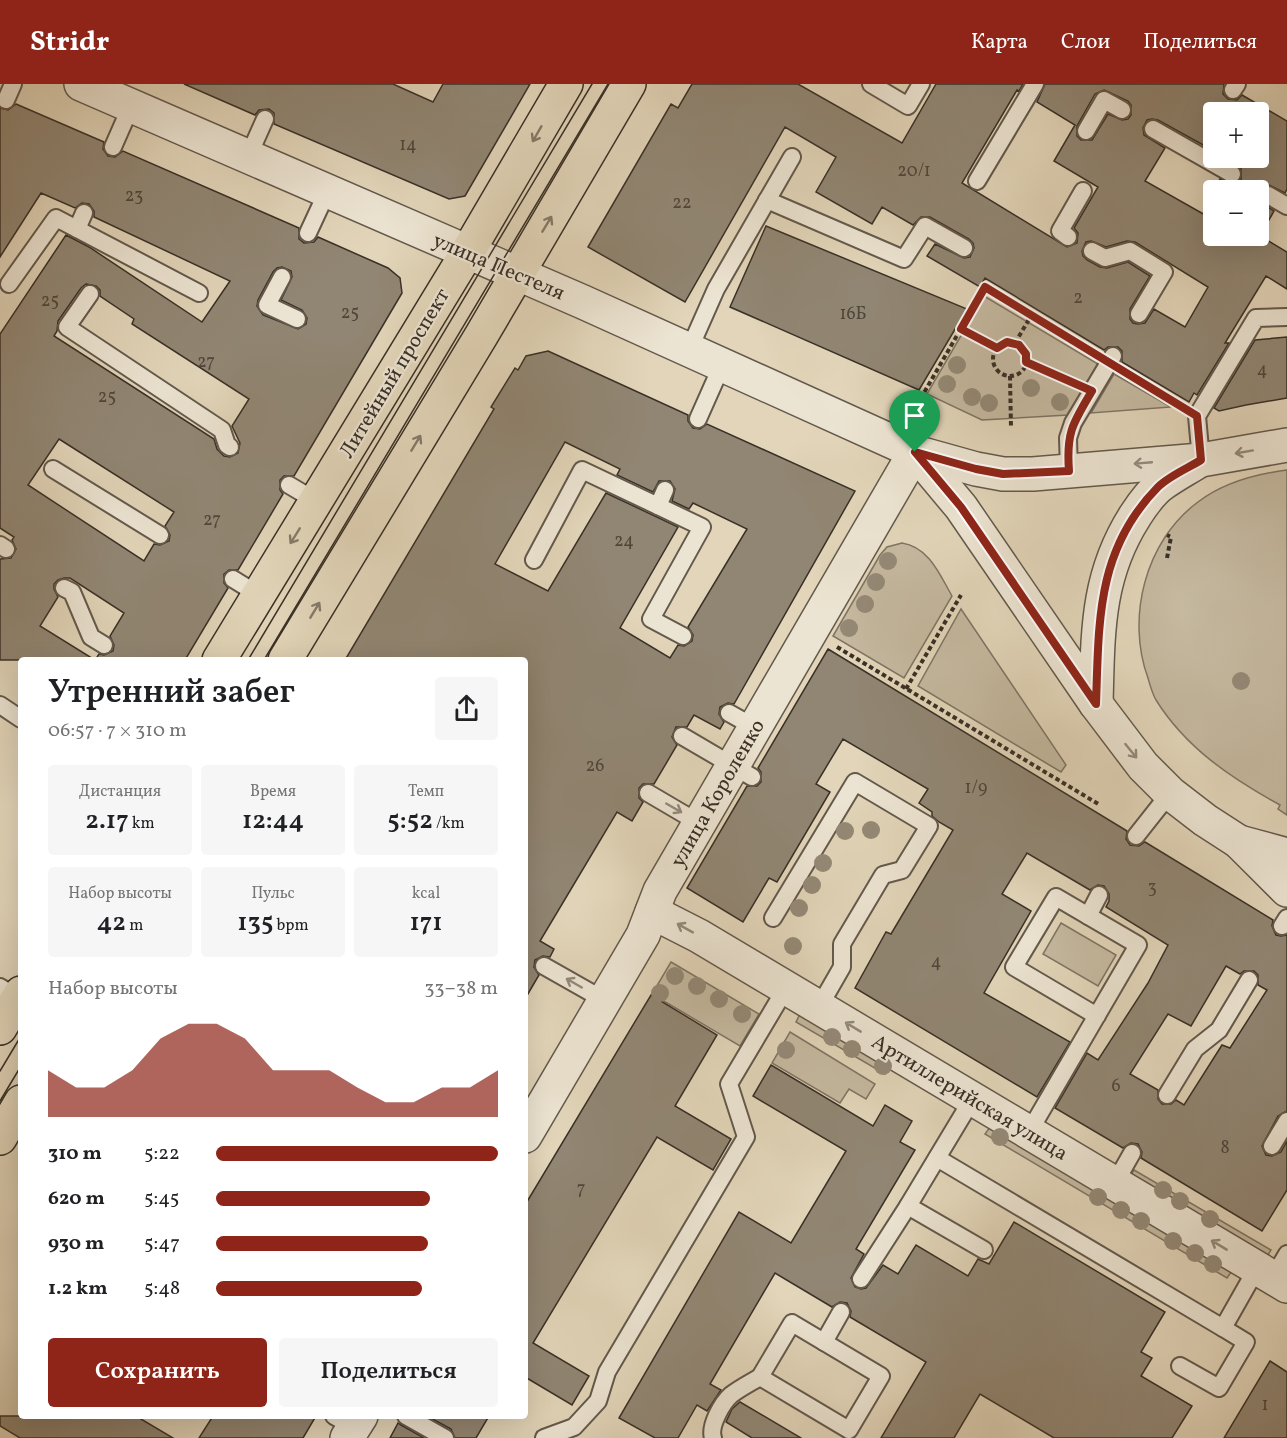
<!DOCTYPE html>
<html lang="ru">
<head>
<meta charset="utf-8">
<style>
	body { margin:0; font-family:Vollkorn,serif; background:#f6f6f6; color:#202124; height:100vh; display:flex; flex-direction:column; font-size:22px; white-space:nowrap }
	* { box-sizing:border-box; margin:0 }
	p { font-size:20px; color:#757577 }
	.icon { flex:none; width:33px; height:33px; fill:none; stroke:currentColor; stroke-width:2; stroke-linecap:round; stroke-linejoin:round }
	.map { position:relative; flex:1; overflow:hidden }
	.details { position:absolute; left:18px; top:573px; width:510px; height:762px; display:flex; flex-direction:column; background:#fff; border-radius:6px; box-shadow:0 6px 24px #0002 }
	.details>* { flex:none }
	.buttons { position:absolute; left:1203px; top:18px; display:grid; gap:12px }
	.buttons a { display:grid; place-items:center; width:66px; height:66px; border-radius:6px; background:#fff; box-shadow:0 6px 24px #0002; font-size:30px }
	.pin { position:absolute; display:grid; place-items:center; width:51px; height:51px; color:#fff; margin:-62px -26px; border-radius:50% 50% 50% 0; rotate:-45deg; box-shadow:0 0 6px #0007 }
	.pin .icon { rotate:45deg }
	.round { display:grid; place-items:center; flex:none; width:63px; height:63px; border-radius:6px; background:#f6f6f6 }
	.summary { display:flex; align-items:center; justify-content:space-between; height:102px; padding:0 30px }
	h1 { font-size:33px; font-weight:600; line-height:45px }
	.metrics { display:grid; grid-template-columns:repeat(3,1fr); gap:9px; height:102px; padding:6px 30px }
	.metrics div { display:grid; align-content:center; border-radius:6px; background:#f6f6f6; text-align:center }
	.metrics b { font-size:26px; font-weight:600 }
	.metrics small { font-size:16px; font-weight:400 }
	.metrics p { font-size:16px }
	.chart { height:168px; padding:12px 30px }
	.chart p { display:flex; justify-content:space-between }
	.chart svg { width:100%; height:108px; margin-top:6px; fill:#8f2418; opacity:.7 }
	.primary-button { display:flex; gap:12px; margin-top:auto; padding:12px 30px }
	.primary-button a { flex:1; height:69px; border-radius:6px; background:#8f2418; color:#fff; font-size:24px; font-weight:600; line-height:69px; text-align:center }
	.primary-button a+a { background:#f6f6f6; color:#202124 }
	ul { padding:0 30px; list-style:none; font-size:20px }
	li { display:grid; grid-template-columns:96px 72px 1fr; align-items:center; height:45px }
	li i { height:15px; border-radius:8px; background:#8f2418 }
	header { display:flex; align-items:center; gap:36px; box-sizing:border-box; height:84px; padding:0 30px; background:#8f2418; color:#fff }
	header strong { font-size:28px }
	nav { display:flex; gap:33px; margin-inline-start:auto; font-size:21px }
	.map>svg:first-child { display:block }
	.green { fill:#c5b9a0; stroke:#7f7464; stroke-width:1.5 }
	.building { fill:#918673; stroke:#393027; stroke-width:1.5; fill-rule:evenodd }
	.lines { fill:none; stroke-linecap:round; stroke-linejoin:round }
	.service-casing { stroke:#63594c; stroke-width:20 }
	.minor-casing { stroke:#63594c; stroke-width:36 }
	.tertiary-casing { stroke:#63594c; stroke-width:36 }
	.primary-casing { stroke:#393027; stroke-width:36 }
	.path { stroke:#393027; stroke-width:4; stroke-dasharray:4.5 3; stroke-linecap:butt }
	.service { stroke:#ece4d2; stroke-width:16 }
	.minor { stroke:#ece4d2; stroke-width:33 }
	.tertiary { stroke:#ece4d2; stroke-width:33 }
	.primary { stroke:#e2d5b9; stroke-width:33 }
	.tram { stroke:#393027; stroke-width:1.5 }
	.tree { fill:#948976 }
	.oneway { stroke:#857a69 }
	.oneway2 { stroke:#928a7c }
	.route-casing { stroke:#fff; stroke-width:12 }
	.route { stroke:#8f2418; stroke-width:8 }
	.labels { text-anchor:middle; stroke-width:4.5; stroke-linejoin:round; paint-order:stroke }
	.number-label { font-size:18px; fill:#4f463a }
	.street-label { font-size:21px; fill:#393027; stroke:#ece4d2 }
</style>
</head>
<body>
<header>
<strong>Stridr</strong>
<nav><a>Карта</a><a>Слои</a><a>Поделиться</a></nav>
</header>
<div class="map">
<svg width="1287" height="1354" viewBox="0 0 1287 1354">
	<rect width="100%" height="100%" fill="#e2d5b9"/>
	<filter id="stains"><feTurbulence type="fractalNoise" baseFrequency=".00333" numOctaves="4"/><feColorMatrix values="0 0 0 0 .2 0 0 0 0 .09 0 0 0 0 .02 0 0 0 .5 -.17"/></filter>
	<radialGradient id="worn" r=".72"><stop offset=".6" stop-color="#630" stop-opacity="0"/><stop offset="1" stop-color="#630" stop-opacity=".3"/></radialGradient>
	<g class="green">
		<path d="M984,212l114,68 -30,51 -86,5 -55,-26z"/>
		<path d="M1114,290l57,33 -80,6z"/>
		<path d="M1287,386v345l-9,-6 2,-4c-49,-27 -94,-57 -124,-105 -4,-7 -6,-15 -8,-22 -22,-60 -3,-137 50,-176 26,-20 58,-28 89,-32z"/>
		<path d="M902,459c27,4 38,32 50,53l-48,82 -71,-42 47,-81 7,-8z"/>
		<path d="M961,525l105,156 -5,7 -143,-86z"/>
		<path d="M1061,839l55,32 -18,31 -55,-32z"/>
		<path d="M671,878l88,52 -19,32 -88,-52z"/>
		<path d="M800,930l90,53 -5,7 -89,-52z"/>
		<path d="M790,948l85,52 -9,15 -17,-10 -9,14 -68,-40z"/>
		<path d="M990,1043l242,144 -5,7 -242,-144z"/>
		<path d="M1134,1086l137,80 -5,8 -136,-81z"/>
	</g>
	<g class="building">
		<path d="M184,0h209l40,18 10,-18h87l-65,112 -16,3 -175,-75v-11l-5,-4 -10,1 -4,5z"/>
		<path d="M692,0h106l104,59 34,-59h87l-4,7 -2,-1 -55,93 105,64 10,-4 1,-10 -4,-5 24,-41 -44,-26 21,-36 -38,-23 8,-18h179l-1,10 5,5 9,1 5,-5 45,26v68l-2,4 -16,-8 -7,1 -4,5 -45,-1 7,-11 11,5 10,-4v-11l-11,-8 2,-3h26v-46h-44v39l-56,-31 -6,-1 -5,1 -4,8 1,7 21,13 -20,33 69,39v16h44v-37l5,5 11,7 -14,25 27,16v37l-21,-13 -41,67h4l-32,52 -3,-2 -5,9 -67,-40v-11l-4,-4h-10l-4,3 -119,-72 -5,9 -53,-31 8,-12 29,14 6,-1 4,-9 -1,-5 -4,-4 -39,-22h-9l-8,8 -31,-18 -10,17 -56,-32 20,-35 -51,-30 -100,175 -97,-55 83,-143 7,4zM1104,6l24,11 3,4v10l-3,4 -6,1 -14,-6 -16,26h-11l-4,-4v-10l18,-32zM1091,157l15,6 21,-6 8,1 73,45 -23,40 -31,-18 -9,14 -7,1 -5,-1 -3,-4v-10l20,-33 -22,-14 -21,6 -7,-1 -13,-7 -4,-4 -1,-5 4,-9z"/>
		<path d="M16,20l88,38 -1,7 5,7 7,1 8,-6 176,77v11l5,4 10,-1 4,-5 70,31 12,10 2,15 -108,183h-10l-4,4v10l3,4 -45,76h-9l-5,4v9l4,5 -43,72h-90l4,-6 5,1 9,-4 1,-6 -4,-9 14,-23 -54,-35h-6l-6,2 -4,4v5l4,8 -18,29 55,34h-95v-101l11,-1 5,-9 -4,-9 2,-3 -14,-9v-194l66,-99 23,12 113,75 28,-41 -136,-64v-6l-5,-7 -7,-1 -7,5 -34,-15 -41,64v-149l8,2zM282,183l9,4 1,6 -11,23 21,10 5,8 -1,6 -8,5 -35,-14 -6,-9 1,-6 15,-28 4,-4zM86,200l10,2 4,4v6l34,23 -2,5 117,75 -17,27 8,17 -2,10 -8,4 -6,-1 -7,-7 -3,-10 -160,-103 3,-5 1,-10 23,-33zM59,355l115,73 -9,14 5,9 -1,6 -9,4 -6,-1 -10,17 -116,-76z"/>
		<path d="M766,142l201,83 -48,81 -189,-83z"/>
		<path d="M1287,253v61l-41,7 -27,6 -5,-3 41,-68z"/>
		<path d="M548,267l140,64v6l5,7 7,1 7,-5 148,67 -121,213 -6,-1 -8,4 -1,7 5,8 -4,7 -26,-14 -7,12h-11l-4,10 5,8 -23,39h-11l-4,4v10l4,4 -11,19 -15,-9 -77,129 14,8 -4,8 -7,-1 -8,4 -1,7 5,8 -14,24v-339h-180l149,-251 -3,-2 24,-39 3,2 8,-14zM565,358l55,27 -3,6 36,17 6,-11h11l5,8 -3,12 17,8 4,-6 54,26 -59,98 5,8 -1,6 -8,5 -6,-1 -8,13 -50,-30 58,-101 -72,-34 -58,98 -53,-27z"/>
		<path d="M828,565l299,182 -1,8 4,6 9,1 6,-4 128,78 -1,6 4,9 5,1 6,-1v176l-9,5 -16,30 4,9 6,1 9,-4 6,-11v49l-25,41 -121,-73 1,-6 -4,-8 -7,-1 -8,5 -68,-40 32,-55 11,7 50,-77 20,-38 -62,-38 3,-6v-7l-5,-8 -6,-1 -8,5 -63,-37 -25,41 29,17 -47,82 86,49 -33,55 -182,-109 31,-56 5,2 62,-104 -14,-8 -7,-6v-4l-13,-9 9,-14 -85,-50 -27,45 14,8 -53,90 -8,-4 -26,44 -56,-34 60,-102h10l4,-4v-10l-3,-4zM1226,882l14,8 4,-3h10l4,4v10l9,5 -37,58 -8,-3 -38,60 -8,-5 -5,4h-9l-4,-5v-9l-28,-16 38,-60 23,12z"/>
		<path d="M651,911l66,40 -42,71 56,33 -18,31 -56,-33 -124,206 56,33 -17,29 -47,-28v-172z"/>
		<path d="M771,981l102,61 12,-21 27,16 -12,21 15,8 -59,99 8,5 -13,24 4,9 6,2 5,-1 17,-23 15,9 18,-29 52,31 10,-17 11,5 25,-42 151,90 -24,40 11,6 -11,18 51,30 -20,32h-118l-74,-44 -26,44h-73l45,-76 -76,-45 1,-6 -4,-8 -7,-1 -8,5 -57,-34 -65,111 11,6 -14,21 -10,-6 -19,33h-23l-36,-20 120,-206 52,31 55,-92 -93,-55z"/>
		<path d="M1270,1277l17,11v66h-63z"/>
		<path d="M740,1318l61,36h-49l-26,-16 6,-13z"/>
		<path d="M0,1332h136l37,22h-153l-20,-12z"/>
		<path d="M213,1332h103l-13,22h-104z"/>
		<path d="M427,1332h62l-13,22h-21l-4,-9z"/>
		<path d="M398,1339l3,2 23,13h-34z"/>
	</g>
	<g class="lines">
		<defs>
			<g id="service">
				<path d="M871,0l37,22 13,-22"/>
				<path d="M1233,6l4,-6"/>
				<path d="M6,16l7,-16"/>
				<path d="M1153,45l79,45"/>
				<path d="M1086,47l18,-31 18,10"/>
				<path d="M113,63l18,-41"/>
				<path d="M248,73l17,-38"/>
				<path d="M977,97l58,-97"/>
				<path d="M1268,111l19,11"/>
				<path d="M767,116l137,59 21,-33 39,22"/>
				<path d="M84,129l-7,16 122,64"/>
				<path d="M308,149l19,-41"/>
				<path d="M1068,153l-8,-6 23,-40"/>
				<path d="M1092,167l13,7 25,-7 34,21 -25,42"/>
				<path d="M282,193l-15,28 30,14"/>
				<path d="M9,200l47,-66 21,11"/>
				<path d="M90,210l-23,33 155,103 5,15 3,2"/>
				<path d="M689,266l27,-61 76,-132"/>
				<path d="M698,335l24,-54"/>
				<path d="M1201,376l-4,-44 59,-98 31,-1"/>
				<path d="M53,385l107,66"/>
				<path d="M1069,387l-1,-33 5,-15 40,-67"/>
				<path d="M289,401l27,16"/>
				<path d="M665,406l-7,16 44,21 -51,92 32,17"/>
				<path d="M0,461l6,4"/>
				<path d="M534,476l48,-90 76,36"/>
				<path d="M233,495l26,16"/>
				<path d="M64,504l8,4 19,45 13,8"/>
				<path d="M0,621l21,14"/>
				<path d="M729,629l25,14"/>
				<path d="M682,652l70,41"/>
				<path d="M648,709l51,30"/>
				<path d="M1136,752l34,-43"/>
				<path d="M1088,832l11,-21"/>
				<path d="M773,834l82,-136 74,44 -27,44 -19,5 -41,69v23l-23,40"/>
				<path d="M1282,842l5,-8"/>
				<path d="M544,882l60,34"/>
				<path d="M0,903l18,11"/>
				<path d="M1167,1011l28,-46 24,-19 30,-50"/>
				<path d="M1029,1048l109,-187 -82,-48 -42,70 83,49"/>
				<path d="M1272,1062l15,-25"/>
				<path d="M937,1074l286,170 34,-60"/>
				<path d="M1115,1099l17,-30"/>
				<path d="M908,1122l76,44"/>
				<path d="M1273,1194l14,-24"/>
				<path d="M861,1195l47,-73 65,-108"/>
				<path d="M792,1239l89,53 -32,54 -89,-53z"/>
				<path d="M824,1258l17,-30"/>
				<path d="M1180,1282l39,22 27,-46 -23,-14"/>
				<path d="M334,1332l20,11"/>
				<path d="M406,1332l39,22"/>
				<path d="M544,1354l30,-11 24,-26 9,-29 139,-235 -17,-53 57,-96"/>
				<path d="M713,1354c-4,-12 9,-35 18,-43 9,-7 19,-12 29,-18"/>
			</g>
			<g id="minor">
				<path d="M1096,620c2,-70 0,-127 39,-188 7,-11 16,-24 27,-32 11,-8 24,-15 35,-22"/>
				<path d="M1239,758l48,13"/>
				<path d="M652,828l47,24 588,350"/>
				<path d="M525,1052l118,-201 17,-44 255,-439 61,17 27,5h30l168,-14 86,-15"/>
				<path d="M347,1354l14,-22"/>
			</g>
			<path id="tertiary" d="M81,0l502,218 332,150 46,55 135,197 47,62 27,27 35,27 34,22 48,48"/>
			<g id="primary">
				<path d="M219,576l248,-407 99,-169"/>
				<path d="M285,576l196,-324 148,-252"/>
				<path d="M0,944l21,-35"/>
				<path d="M0,1054l21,-36"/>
			</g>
		</defs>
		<use href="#service" class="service-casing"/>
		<use href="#minor" class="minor-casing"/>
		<use href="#tertiary" class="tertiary-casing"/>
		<use href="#primary" class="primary-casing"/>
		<g class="path">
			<path d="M961,245l36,19"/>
			<circle cx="1010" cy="275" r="17"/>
			<path d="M1015,259l16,-27"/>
			<path d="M1026,278l46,21"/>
			<path d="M1128,290l51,31"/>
			<path d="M1010,292l1,52"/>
			<path d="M917,321l68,-118 106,65"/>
			<path d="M1167,474l4,-21 -4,-2"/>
			<path d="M837,563l263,158"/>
			<path d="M906,605l55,-94"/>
		</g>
		<use href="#service" class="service"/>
		<use href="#minor" class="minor"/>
		<use href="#tertiary" class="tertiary"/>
		<use href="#primary" class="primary"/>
		<g class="tram">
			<path d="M248,576l344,-576"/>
			<path d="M264,576l344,-576"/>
			<path d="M0,987l21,-35"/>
			<path d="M0,1017l21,-35"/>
		</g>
	</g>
	<g class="tree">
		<circle cx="957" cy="281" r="9"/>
		<circle cx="947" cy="300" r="9"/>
		<circle cx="1031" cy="304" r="9"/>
		<circle cx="972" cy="313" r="9"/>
		<circle cx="1060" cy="318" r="9"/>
		<circle cx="989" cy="319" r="9"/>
		<circle cx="888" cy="477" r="9"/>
		<circle cx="876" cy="498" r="9"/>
		<circle cx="865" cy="520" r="9"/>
		<circle cx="849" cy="544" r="9"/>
		<circle cx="1241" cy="597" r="9"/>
		<circle cx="871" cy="746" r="9"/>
		<circle cx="845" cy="747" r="9"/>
		<circle cx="823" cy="779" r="9"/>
		<circle cx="812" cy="801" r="9"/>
		<circle cx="799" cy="824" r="9"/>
		<circle cx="793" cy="862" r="9"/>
		<circle cx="675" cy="892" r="9"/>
		<circle cx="697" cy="902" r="9"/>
		<circle cx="660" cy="909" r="9"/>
		<circle cx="719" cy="915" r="9"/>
		<circle cx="742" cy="930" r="9"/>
		<circle cx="832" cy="953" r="9"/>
		<circle cx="852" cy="965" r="9"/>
		<circle cx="786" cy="966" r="9"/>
		<circle cx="883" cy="982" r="9"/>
		<circle cx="1000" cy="1053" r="9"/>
		<circle cx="1163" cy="1106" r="9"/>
		<circle cx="1098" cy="1113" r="9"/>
		<circle cx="1180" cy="1117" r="9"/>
		<circle cx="1121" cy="1126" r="9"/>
		<circle cx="1210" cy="1135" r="9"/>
		<circle cx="1141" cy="1137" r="9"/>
		<circle cx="1173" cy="1157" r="9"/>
		<circle cx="1195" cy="1169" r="9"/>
		<circle cx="1213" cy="1180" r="9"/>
	</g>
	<defs><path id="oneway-shaft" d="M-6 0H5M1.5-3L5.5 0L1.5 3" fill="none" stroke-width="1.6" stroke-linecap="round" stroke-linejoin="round" transform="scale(1.5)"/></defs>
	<g class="oneway">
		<use href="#oneway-shaft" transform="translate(537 50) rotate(120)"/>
		<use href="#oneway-shaft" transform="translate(547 140) rotate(-59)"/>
		<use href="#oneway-shaft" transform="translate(416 359) rotate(-59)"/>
		<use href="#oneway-shaft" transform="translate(295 452) rotate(122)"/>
		<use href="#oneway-shaft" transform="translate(315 526) rotate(-59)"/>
	</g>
	<g class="oneway2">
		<use href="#oneway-shaft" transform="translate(1244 368) rotate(170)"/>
		<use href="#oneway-shaft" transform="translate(1143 379) rotate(175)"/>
		<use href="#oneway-shaft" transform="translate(1131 667) rotate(51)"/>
		<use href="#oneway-shaft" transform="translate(674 724) rotate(30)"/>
		<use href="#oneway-shaft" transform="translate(685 844) rotate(-151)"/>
		<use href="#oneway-shaft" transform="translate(574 899) rotate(-150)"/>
		<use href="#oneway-shaft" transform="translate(853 943) rotate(-149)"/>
		<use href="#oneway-shaft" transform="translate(1219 1161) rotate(-149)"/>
	</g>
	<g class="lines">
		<defs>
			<path id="route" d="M985,203l212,129 4,44c-13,8 -32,16 -43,27 -62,63 -59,135 -62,217l-135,-197 -46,-55 61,17 27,5 66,-3c-3,-39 4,-48 23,-80l-66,-29v-8l-7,-9 -12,-3 -10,6 -36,-19z"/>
		</defs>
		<use href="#route" class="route-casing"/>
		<use href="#route" class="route"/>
	</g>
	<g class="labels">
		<g class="number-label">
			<text x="408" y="66">14</text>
			<text x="914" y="92">20/1</text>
			<text x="134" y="117">23</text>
			<text x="682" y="124">22</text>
			<text x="1078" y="219">2</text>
			<text x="50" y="222">25</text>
			<text x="350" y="234">25</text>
			<text x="853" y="235">16Б</text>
			<text x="206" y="283">27</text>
			<text x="1262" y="291">4</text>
			<text x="107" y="318">25</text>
			<text x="212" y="441">27</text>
			<text x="624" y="462">24</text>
			<text x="595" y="687">26</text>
			<text x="976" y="709">1/9</text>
			<text x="1152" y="809">3</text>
			<text x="936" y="883">4</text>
			<text x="1116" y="1007">6</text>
			<text x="1225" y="1069">8</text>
			<text x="581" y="1110">7</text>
			<text x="1265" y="1326">1</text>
		</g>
		<g class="street-label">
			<text transform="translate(499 182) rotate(23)" y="7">улица Пестеля</text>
			<text transform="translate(394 289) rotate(-59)" y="7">Литейный проспект</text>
			<text transform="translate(717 709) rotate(-60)" y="7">улица Короленко</text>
			<text transform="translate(970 1013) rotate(31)" y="7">Артиллерийская улица</text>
		</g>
	</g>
	<rect width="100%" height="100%" filter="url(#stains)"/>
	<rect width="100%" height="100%" fill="url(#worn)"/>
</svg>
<div class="buttons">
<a>+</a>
<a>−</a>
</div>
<div class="pin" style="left:915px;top:368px;background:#1e9e55"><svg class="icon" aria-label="arrive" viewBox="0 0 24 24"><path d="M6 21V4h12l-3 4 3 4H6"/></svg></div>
<section class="details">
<div class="summary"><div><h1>Утренний забег</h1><p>06:57 · 7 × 310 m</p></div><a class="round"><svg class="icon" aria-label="share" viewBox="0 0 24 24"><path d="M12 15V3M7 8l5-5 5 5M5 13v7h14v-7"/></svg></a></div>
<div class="metrics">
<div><p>Дистанция</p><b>2.17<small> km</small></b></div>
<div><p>Время</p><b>12:44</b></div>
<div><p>Темп</p><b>5:52<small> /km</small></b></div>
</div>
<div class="metrics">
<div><p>Набор высоты</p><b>42<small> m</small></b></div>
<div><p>Пульс</p><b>135<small> bpm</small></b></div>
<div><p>kcal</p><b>171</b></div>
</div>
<div class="chart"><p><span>Набор высоты</span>33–38 m</p>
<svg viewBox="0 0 160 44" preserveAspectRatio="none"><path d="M0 44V25L10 32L20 32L30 25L40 12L50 6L60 6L70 12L80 25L90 25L100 25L110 32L120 38L130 38L140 32L150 32L160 25V44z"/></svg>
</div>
<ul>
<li><b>310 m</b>5:22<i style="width:100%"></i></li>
<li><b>620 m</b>5:45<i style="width:76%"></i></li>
<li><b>930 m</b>5:47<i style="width:75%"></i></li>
<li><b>1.2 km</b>5:48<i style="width:73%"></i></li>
</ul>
<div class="primary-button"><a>Сохранить</a><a>Поделиться</a></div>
</section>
</div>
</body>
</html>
